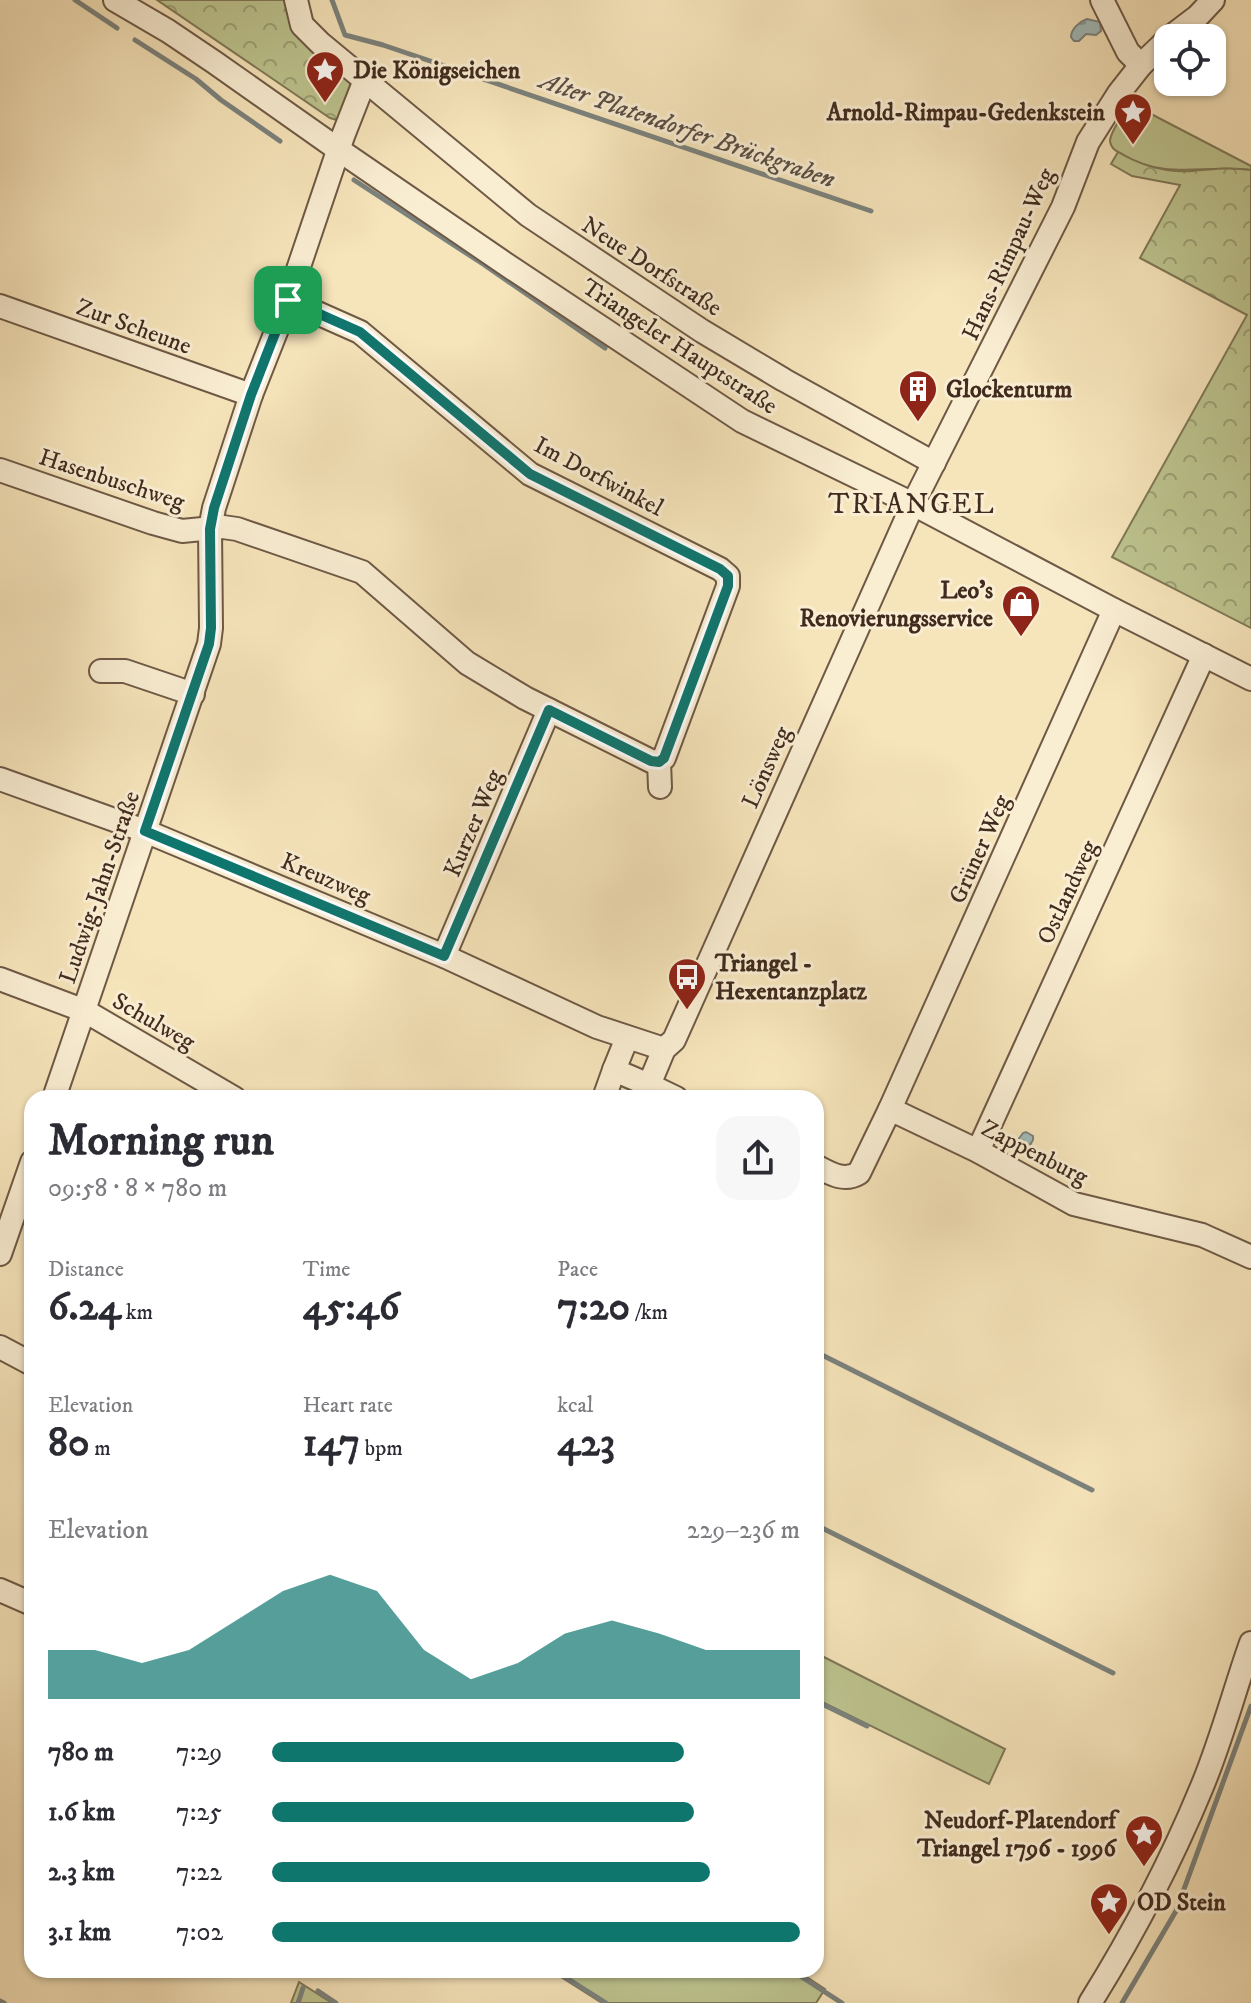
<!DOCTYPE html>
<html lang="en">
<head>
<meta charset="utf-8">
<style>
	body { margin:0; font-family:"IM FELL DW Pica",serif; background:#f7f7f7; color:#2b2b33; height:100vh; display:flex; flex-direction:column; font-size:30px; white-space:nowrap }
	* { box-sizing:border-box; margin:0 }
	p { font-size:26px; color:#7c7c81 }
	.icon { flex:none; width:44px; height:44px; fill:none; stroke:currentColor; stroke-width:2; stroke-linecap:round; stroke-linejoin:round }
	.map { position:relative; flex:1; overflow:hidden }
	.side { position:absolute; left:24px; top:1090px; width:800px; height:888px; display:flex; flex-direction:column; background:#fff; border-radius:24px; box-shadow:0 2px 6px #0004 }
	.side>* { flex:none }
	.fabs { position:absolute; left:1154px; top:24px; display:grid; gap:16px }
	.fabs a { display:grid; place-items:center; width:72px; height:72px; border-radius:16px; background:#fff; box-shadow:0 2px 6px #0004; font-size:40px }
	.pin { position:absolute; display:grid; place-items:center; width:68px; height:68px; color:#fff; margin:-34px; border-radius:16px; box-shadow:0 4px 12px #0006 }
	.round { display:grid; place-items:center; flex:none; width:84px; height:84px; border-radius:24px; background:#f7f7f7 }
	.headline { display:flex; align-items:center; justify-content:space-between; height:136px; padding:0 24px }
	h1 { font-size:44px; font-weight:700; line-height:60px }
	.metrics { display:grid; grid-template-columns:repeat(3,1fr); gap:12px; height:136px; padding:8px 24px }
	.metrics div { display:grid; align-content:center }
	.metrics b { font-size:40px; font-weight:700 }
	.metrics small { font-size:22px; font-weight:400 }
	.metrics p { font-size:22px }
	.chart { height:224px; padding:16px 24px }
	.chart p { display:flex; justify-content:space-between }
	.chart svg { width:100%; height:144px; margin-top:8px; fill:#0f766e; opacity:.7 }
	ul { padding:0 24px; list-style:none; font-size:26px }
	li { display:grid; grid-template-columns:128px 96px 1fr; align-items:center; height:60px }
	li i { height:20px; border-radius:10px; background:#0f766e }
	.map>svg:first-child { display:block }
	.grass { fill:#bdc48f; stroke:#7f7857; stroke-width:2 }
	.forest { fill:url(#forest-crowns); stroke:#7f7857; stroke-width:2 }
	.water { fill:url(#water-ripples); stroke:#7b827d; stroke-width:2 }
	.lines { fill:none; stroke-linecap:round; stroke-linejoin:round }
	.stream { stroke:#7b827d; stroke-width:5 }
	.minor-casing { stroke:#6e5946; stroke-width:26 }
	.minor { stroke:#f9edd2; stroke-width:22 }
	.route-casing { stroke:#fff; stroke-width:16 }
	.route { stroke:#0f766e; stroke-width:10 }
	.labels { text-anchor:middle; stroke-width:6; stroke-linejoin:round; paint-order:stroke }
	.poi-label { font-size:24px; font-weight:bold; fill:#412b1f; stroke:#f9edd2; text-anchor:start }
	.street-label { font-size:24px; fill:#412b1f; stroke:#f9edd2 }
	.water-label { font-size:26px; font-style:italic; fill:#594f46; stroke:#f9edd2 }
	.quarter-label { font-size:28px; letter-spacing:2px; fill:#412b1f; stroke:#f9edd2 }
</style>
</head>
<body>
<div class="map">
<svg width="1251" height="2003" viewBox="0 0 1251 2003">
	<defs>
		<pattern id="forest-crowns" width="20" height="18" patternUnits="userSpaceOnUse" patternTransform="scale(2)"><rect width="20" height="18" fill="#bdc48f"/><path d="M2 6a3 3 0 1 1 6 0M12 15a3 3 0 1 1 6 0" fill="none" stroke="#9b9f74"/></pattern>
		<pattern id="water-ripples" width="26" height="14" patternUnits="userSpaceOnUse" patternTransform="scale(2)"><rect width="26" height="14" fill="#a1bcbb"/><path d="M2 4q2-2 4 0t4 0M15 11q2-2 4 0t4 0" fill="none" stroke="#859997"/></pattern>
	</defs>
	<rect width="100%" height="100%" fill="#f6e4ba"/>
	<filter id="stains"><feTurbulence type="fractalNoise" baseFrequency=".0025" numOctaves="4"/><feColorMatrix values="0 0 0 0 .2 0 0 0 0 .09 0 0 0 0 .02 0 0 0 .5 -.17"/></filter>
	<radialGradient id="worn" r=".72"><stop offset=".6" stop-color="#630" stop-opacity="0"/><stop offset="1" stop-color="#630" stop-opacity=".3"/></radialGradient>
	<g class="grass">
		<path d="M1130,103l121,63v4c-48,-6 -84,11 -129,-16 -6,-3 -11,-5 -12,-13 0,-9 15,-30 20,-38z"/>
		<path d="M816,1653l189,96 -16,35 -173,-85z"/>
		<path d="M550,1970h246l29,19 -9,14h-214z"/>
		<path d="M299,1982l33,21h-41z"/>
	</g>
	<g class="forest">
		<path d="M157,0h131l62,81v5l-11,31 -2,3 -7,-2z"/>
		<path d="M1118,152c22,13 48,21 74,19 21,-2 38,-4 59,-1v458l-139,-71 135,-242 -107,-57 40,-73 -48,-9 -21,-12z"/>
	</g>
	<g class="water">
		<path d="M1087,19l13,3 1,9 -5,4 -10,-1 -7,7h-5l-3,-4c0,-8 8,-15 16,-18z"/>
		<path d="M1026,1132l7,4v4l-7,12h-8l-3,-8 8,-11z"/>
	</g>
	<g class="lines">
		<g class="stream">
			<path d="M75,0l42,28"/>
			<path d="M332,0l13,35 38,10 488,166"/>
			<path d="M135,40l61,39 25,21 59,41"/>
			<path d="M354,180l129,84 122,84"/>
			<path d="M816,1352l276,138"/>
			<path d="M816,1525l297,148"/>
			<path d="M816,1701l51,25"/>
			<path d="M554,1970l52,33"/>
			<path d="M791,1970l51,33"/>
			<path d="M318,1991l18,12"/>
			<path d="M0,2001l4,2"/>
			<path d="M298,2003l5,-15"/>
			<path d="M1122,2003l54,-92 75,-205"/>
		</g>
		<defs>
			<g id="minor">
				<path d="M115,0l53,31 46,31 125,88 165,113 238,158 171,83 201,106 137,69"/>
				<path d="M296,0l6,25 18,18 208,172 174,116 82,49 150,83"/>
				<path d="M1102,0l26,52 13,13"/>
				<path d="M1169,38l29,-22 15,-16"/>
				<path d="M0,306l251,89"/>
				<path d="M0,470l153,53 29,8 41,-4 14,2 125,43 105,91 58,35 126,63 8,1 5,-4 64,-172v-10l-8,-7 -190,-95 -170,-142 -72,-32"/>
				<path d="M101,671h24l68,23"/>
				<path d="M659,762l1,25"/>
				<path d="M0,779l145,52 299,125 153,71 67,22"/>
				<path d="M444,956l105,-246"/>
				<path d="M0,979l85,32 149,87"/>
				<path d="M627,1038l-13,32 35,15 15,-36 10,-9 13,-29 226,-507 150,-297 25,-65 31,-49 22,-28 27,-26"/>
				<path d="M649,1085l27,13"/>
				<path d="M54,1098l155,-454 2,-16 -1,-99 4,-21 37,-113 32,-81 60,-178 22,-56"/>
				<path d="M604,1098l10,-28"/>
				<path d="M890,1109l88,42 96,53 128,31 49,22"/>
				<path d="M978,1151l226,-496"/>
				<path d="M816,1166c15,8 28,16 43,7l31,-64 224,-499"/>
				<path d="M0,1254l32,-92"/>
				<path d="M0,1347l32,17"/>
				<path d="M0,1590l32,14"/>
				<path d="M1090,2003c43,-69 80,-139 111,-214 20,-47 33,-98 50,-146"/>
			</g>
		</defs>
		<use href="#minor" class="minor-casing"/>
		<use href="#minor" class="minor"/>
	</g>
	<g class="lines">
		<defs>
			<path id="route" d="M288,300l72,32 170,142 190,95 8,7v10l-64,172 -5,4 -8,-1 -102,-51 -105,246 -299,-125 64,-187 2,-16 -1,-99 4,-21 37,-113z"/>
		</defs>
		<use href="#route" class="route-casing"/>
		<use href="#route" class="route"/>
	</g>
	<defs>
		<symbol id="sight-pin" viewBox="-11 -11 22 30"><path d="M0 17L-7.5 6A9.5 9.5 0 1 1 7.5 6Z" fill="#8f2418" stroke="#f9edd2"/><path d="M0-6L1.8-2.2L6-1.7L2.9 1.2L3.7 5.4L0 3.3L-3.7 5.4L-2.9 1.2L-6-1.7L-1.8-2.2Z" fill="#fff"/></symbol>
		<symbol id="building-pin" viewBox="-11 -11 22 30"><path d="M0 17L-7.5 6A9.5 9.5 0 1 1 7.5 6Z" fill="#8f2418" stroke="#f9edd2"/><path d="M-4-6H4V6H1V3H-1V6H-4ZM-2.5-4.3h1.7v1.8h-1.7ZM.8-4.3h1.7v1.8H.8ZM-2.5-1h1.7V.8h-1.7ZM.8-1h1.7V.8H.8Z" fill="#fff"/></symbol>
		<symbol id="shop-pin" viewBox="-11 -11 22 30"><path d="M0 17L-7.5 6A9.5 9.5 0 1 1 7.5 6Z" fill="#8f2418" stroke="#f9edd2"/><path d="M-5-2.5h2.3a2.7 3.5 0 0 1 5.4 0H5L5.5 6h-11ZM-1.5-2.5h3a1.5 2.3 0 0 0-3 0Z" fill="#fff"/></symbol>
		<symbol id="bus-pin" viewBox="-11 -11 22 30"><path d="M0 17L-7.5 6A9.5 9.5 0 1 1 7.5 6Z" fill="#8f2418" stroke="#f9edd2"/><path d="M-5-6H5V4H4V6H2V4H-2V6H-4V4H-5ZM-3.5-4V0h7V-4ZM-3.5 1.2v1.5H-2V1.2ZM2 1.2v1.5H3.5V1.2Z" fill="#fff"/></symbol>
	</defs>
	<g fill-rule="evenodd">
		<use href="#sight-pin" x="303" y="48" width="44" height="60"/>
		<use href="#sight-pin" x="1111" y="90" width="44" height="60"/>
		<use href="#building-pin" x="896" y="367" width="44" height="60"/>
		<use href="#shop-pin" x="999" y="582" width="44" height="60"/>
		<use href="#bus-pin" x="665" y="955" width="44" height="60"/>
		<use href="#sight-pin" x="1122" y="1812" width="44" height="60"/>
		<use href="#sight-pin" x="1087" y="1880" width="44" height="60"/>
	</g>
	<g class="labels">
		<g class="poi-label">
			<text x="353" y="78">Die Königseichen</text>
			<text x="1105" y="120" text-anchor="end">Arnold-Rimpau-Gedenkstein</text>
			<text x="946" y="397">Glockenturm</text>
			<text x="993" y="598" text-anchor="end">Leo's<tspan x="993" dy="28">Renovierungsservice</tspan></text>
			<text x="715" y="971">Triangel -<tspan x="715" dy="28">Hexentanzplatz</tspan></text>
			<text x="1116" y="1828" text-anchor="end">Neudorf-Platendorf<tspan x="1116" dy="28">Triangel 1796 - 1996</tspan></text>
			<text x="1137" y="1910">OD Stein</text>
		</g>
		<g class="street-label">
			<text transform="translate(1008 254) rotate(-65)" y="8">Hans-Rimpau-Weg</text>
			<text transform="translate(652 266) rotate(33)" y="8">Neue Dorfstraße</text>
			<text transform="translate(134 326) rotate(20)" y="8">Zur Scheune</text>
			<text transform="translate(680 346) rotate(33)" y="8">Triangeler Hauptstraße</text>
			<text transform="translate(599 476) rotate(28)" y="8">Im Dorfwinkel</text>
			<text transform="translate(112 479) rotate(18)" y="8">Hasenbuschweg</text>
			<text transform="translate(766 767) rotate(-66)" y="8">Lönsweg</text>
			<text transform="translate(473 823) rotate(-67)" y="8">Kurzer Weg</text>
			<text transform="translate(979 849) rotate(-66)" y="8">Grüner Weg</text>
			<text transform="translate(326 878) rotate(23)" y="8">Kreuzweg</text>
			<text transform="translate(99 887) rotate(-71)" y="8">Ludwig-Jahn-Straße</text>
			<text transform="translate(1067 892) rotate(-65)" y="8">Ostlandweg</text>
			<text transform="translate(154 1021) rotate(30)" y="8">Schulweg</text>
			<text transform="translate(1035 1152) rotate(27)" y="8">Zappenburg</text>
		</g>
		<g class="water-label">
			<text transform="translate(688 129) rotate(19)" y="9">Alter Platendorfer Brückgraben</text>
		</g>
		<g class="quarter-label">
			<text x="912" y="513">TRIANGEL</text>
		</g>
	</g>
	<rect width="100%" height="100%" filter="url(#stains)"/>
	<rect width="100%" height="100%" fill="url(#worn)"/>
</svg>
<div class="fabs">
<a><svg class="icon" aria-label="locate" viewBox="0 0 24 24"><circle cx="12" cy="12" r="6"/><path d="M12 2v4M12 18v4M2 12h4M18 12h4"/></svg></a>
</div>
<div class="pin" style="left:288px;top:300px;background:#1e9e55"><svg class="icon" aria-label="arrive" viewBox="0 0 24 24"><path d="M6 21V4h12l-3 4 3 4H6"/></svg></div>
<section class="side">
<div class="headline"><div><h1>Morning run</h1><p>09:58 · 8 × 780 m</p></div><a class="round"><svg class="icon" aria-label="share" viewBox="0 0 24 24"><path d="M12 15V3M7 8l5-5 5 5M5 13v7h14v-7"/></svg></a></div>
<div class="metrics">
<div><p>Distance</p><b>6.24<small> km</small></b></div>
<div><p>Time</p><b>45:46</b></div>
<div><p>Pace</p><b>7:20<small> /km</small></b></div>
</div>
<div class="metrics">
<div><p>Elevation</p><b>80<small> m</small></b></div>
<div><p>Heart rate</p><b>147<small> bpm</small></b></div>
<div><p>kcal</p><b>423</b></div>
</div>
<div class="chart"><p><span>Elevation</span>229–236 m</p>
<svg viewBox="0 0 160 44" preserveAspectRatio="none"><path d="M0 44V29L10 29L20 33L30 29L40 20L50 11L60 6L70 11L80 29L90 38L100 33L110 24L120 20L130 24L140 29L150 29L160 29V44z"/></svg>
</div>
<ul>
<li><b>780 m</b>7:29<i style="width:78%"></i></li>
<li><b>1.6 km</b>7:25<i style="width:80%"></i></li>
<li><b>2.3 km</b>7:22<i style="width:83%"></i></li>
<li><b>3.1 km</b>7:02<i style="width:100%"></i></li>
</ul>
</section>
</div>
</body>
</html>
